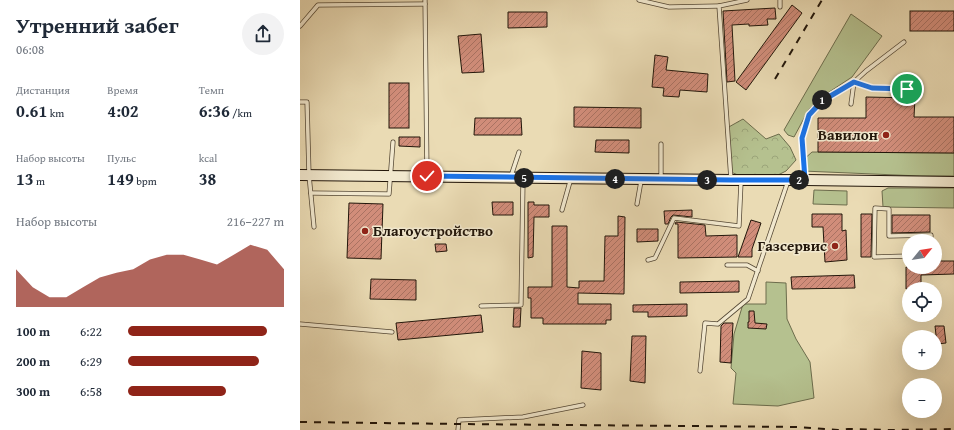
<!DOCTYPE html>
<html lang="ru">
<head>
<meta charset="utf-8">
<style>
	body { margin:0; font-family:"Gentium Book Plus",serif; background:#f2f2f3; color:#1f2937; height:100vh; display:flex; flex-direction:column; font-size:15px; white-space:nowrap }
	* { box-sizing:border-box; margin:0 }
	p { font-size:13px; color:#747a83 }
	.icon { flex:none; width:22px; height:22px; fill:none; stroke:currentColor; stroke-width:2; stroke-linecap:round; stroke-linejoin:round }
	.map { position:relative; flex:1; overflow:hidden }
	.panel { display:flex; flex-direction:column; background:#fff; width:300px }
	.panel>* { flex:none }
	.needle { width:26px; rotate:60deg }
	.buttons { position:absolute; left:602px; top:234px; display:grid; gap:8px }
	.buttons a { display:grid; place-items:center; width:40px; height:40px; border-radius:50%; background:#fff; box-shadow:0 4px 16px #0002; font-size:20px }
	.pin { position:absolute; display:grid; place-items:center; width:34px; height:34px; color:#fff; margin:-17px; border:2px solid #fff; border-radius:50%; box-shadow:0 1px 4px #0007 }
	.km { position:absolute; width:20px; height:20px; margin:-10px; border-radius:50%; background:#222; color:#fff; font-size:11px; line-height:20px; text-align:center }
	.round { display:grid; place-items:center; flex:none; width:42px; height:42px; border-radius:21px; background:#f2f2f3 }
	.headline { display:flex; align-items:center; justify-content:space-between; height:68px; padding:0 16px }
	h1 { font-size:22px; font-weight:700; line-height:30px }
	.stats { display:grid; grid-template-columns:repeat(3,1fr); gap:6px; height:68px; padding:4px 16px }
	.stats div { display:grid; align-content:center }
	.stats b { font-size:17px; font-weight:700 }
	.stats small { font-size:11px; font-weight:400 }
	.stats p { font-size:11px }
	.chart { height:112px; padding:8px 16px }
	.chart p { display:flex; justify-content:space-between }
	.chart svg { width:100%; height:72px; margin-top:4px; fill:#8f2418; opacity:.7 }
	ul { padding:0 16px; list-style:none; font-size:13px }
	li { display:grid; grid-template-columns:64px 48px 1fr; align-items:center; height:30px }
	li i { height:10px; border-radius:5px; background:#8f2418 }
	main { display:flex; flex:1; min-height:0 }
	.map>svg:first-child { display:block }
	.grass { fill:#b5c18f; stroke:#6c6c4c }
	.forest { fill:url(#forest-crowns); stroke:#6c6c4c }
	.building { fill:url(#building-hatch); stroke:#22160a }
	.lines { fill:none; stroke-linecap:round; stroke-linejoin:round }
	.lane-casing { stroke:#544734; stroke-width:5 }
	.secondary-casing { stroke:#22160a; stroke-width:12 }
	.lane { stroke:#f1e8ce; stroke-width:3.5 }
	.secondary { stroke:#f1e8ce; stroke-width:10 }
	.rail { stroke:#22160a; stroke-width:2; stroke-dasharray:7 7; stroke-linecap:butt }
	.route-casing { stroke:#fff; stroke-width:8 }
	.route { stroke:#1a73e8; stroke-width:5 }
	.poi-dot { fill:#8f2418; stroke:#f1e8ce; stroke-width:1.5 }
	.labels { text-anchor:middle; stroke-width:3; stroke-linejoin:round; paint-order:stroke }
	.poi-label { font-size:15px; font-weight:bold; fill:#22160a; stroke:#f1e8ce; text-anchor:end }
</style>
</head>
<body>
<main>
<section class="panel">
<div class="headline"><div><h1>Утренний забег</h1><p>06:08</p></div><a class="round"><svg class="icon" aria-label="share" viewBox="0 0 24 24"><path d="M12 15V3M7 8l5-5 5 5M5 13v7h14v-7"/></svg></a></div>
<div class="stats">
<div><p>Дистанция</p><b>0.61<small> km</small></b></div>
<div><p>Время</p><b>4:02</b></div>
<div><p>Темп</p><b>6:36<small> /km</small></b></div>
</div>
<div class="stats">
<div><p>Набор высоты</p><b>13<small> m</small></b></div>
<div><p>Пульс</p><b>149<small> bpm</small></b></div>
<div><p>kcal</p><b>38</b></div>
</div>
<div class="chart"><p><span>Набор высоты</span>216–227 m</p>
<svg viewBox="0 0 160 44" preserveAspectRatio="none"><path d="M0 44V21L10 32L20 38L30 38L40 32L50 26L60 23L70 21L80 15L90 12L100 12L110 15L120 18L130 12L140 6L150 9L160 21V44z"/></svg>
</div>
<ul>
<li><b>100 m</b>6:22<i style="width:89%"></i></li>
<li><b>200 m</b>6:29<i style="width:84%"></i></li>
<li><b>300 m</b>6:58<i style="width:63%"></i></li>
</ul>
</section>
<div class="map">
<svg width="654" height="430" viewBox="0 0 654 430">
	<defs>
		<pattern id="forest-crowns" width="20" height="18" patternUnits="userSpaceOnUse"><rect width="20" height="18" fill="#b5c18f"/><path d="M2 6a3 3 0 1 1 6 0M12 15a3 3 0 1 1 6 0" fill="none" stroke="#9ba57a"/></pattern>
		<pattern id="building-hatch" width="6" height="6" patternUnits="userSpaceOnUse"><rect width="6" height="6" fill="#d18d7a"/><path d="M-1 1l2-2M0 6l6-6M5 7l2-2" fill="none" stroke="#a97262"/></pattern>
	</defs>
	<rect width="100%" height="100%" fill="#eadbb4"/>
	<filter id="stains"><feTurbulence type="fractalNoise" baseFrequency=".005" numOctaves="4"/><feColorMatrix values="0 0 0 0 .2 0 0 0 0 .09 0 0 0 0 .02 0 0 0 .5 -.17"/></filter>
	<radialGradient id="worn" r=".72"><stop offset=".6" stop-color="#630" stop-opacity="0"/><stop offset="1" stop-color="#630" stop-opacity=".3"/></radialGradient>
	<g class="grass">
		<path d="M551,14l31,22 -30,41 -32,21 -11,11 -15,28 -6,-2 -4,-5z"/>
		<path d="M512,152l142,1v23h-34l-117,-5 -1,-10z"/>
		<path d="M588,188h66v20l-71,-1 -1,-16z"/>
		<path d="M514,190l33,1v14l-34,-1z"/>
		<path d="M466,282l20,1 1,36 9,20 14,23 4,36 -36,8 -45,-2 3,-31 -5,-5 3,-34 9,-30h23z"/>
	</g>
	<path class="forest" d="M443,119l23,20 13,-5 11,13 6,13 -10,11 -10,5h-36l-11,-5 -2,-43z"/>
	<g class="building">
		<path d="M492,5l10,8 -56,77 -10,-8z"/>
		<path d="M475,8l1,11h-9l1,6 -19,1v-2l-17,1 3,56 -8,1 -4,-71z"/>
		<rect x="610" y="11" width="44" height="20"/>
		<path d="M208,12h39v15l-39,1z"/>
		<path d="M181,34l3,38 -22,1 -4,-37z"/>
		<path d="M355,55l13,2 -2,13 42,4 -1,18 -27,-2 -1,7 -16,-1 1,-8 -12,-1z"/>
		<rect x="89" y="83" width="20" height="45"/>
		<path d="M566,97l49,1 -1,19h40v36l-136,-1v-34h48z"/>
		<path d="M274,107l67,1v20l-67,-1z"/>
		<path d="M175,118h46l1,17h-48z"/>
		<path d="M99,137h21v10l-21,-1z"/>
		<path d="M296,140h33v13l-34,-1z"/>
		<path d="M192,202h21v13h-20z"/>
		<path d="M228,202h6v3h15v12h-15l-1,40 -5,1z"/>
		<path d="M49,203l34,1 -2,55 -34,-1z"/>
		<path d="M392,210v7l-19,-2 -2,2 -3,7h-3l-1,-13z"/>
		<path d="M512,214h30v17l4,-1 1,30 -22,2 -2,-35h-11z"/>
		<path d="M561,214h11l-1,43h-10z"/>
		<path d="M592,215h38v17l-38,1z"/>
		<path d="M318,216l7,1 -1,77 -46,-1v11h33v16h-5v4h-63v-6h-12v-20h-3v-11h24v-61h15v61l12,1v-7h25l1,-45h13z"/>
		<path d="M451,220l10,3 -9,26v8h-14z"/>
		<path d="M376,222l29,3 1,11 31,-1v22l-59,1v-34h-3z"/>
		<path d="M337,229h21v12l-21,1z"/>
		<path d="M135,244h11l1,7 -11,1z"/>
		<path d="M638,261h16v13l-33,1v14h-15v-22h29v-5z"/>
		<path d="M554,275l1,13 -63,1 -1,-12z"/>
		<path d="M71,279l45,1v20l-46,-1z"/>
		<path d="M439,281v11l-59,1v-11z"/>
		<path d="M387,304v12l-39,1v-5h-15v-7z"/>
		<path d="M214,308h7l-1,19h-7z"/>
		<path d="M449,311h5l1,12 12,1 -1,5 -18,-1v-6h1z"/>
		<path d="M181,315l2,17 -85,8 -2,-17z"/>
		<path d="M424,323h9l-2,40 -11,-1 1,-36z"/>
		<path d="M635,326h9l2,17 -9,1z"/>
		<path d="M332,336h14l-1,47 -15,-2z"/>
		<path d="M282,351l19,2v37l-20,-2z"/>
	</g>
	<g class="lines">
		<defs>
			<g id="lane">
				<path d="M125,0l2,175"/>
				<path d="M339,0l30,7 50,-1"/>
				<path d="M480,0v7"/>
				<path d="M0,26l18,-21 107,-1"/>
				<path d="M604,42l-38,29 -12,11 18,6 35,1 11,-7"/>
				<path d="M0,102h7l2,73 5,52"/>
				<path d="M211,176l8,-24"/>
				<path d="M361,178v-34"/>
				<path d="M505,179l-3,-41 7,-23 13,-14 32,-19 -3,22"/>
				<path d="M431,180l-12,-174 28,-6"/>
				<path d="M11,193l78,1 4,-52"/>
				<path d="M337,204l4,-23"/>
				<path d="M262,210l9,-32"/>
				<path d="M609,256l-35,1 1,-49 14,1v27l42,-1v6"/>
				<path d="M348,260l7,-2 19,-40 65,8 2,-44"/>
				<path d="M427,265h20l11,6"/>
				<path d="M181,306l40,-1 2,-125"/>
				<path d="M0,324l92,8"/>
				<path d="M400,371l5,-48 13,1 30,-25 40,-118"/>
				<path d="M158,430l1,-10 64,-3 60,-12"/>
			</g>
			<path id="secondary" d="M0,175l431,5h74l149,2"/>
		</defs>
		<use href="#lane" class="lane-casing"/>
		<use href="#secondary" class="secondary-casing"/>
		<use href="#lane" class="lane"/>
		<use href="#secondary" class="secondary"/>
		<g class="rail">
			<path d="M475,79l47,-79"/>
			<path d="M0,422l159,2 340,3 39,3 10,-1 43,1 63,-1"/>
		</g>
	</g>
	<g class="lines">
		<defs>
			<path id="route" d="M127,176l304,4h74l-3,-42 7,-23 13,-14 32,-19 18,6 35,1"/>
		</defs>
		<use href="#route" class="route-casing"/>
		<use href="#route" class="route"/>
	</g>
	<g class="poi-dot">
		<circle cx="586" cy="135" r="4"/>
		<circle cx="65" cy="231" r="4"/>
		<circle cx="535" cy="246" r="4"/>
	</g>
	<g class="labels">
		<g class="poi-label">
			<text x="578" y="140">Вавилон</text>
			<text x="73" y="236" text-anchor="start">Благоустройство</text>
			<text x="527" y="251">Газсервис</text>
		</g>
	</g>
	<rect width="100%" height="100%" filter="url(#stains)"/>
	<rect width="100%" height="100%" fill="url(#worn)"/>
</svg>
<div class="buttons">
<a><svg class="needle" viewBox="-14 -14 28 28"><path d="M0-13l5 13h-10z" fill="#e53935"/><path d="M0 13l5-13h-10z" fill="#747a83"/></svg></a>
<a><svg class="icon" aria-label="locate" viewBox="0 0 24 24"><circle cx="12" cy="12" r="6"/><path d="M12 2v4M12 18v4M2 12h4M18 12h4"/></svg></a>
<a>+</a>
<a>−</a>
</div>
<div class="pin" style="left:607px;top:89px;background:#1e9e55"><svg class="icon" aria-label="arrive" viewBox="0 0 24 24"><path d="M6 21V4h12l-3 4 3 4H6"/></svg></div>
<div class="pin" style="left:127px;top:176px;background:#d93025"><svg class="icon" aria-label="check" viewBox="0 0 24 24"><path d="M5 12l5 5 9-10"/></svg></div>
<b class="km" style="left:522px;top:100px">1</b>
<b class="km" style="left:499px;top:180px">2</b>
<b class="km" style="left:407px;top:180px">3</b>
<b class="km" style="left:315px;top:179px">4</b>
<b class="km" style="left:224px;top:178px">5</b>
</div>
</main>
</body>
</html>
